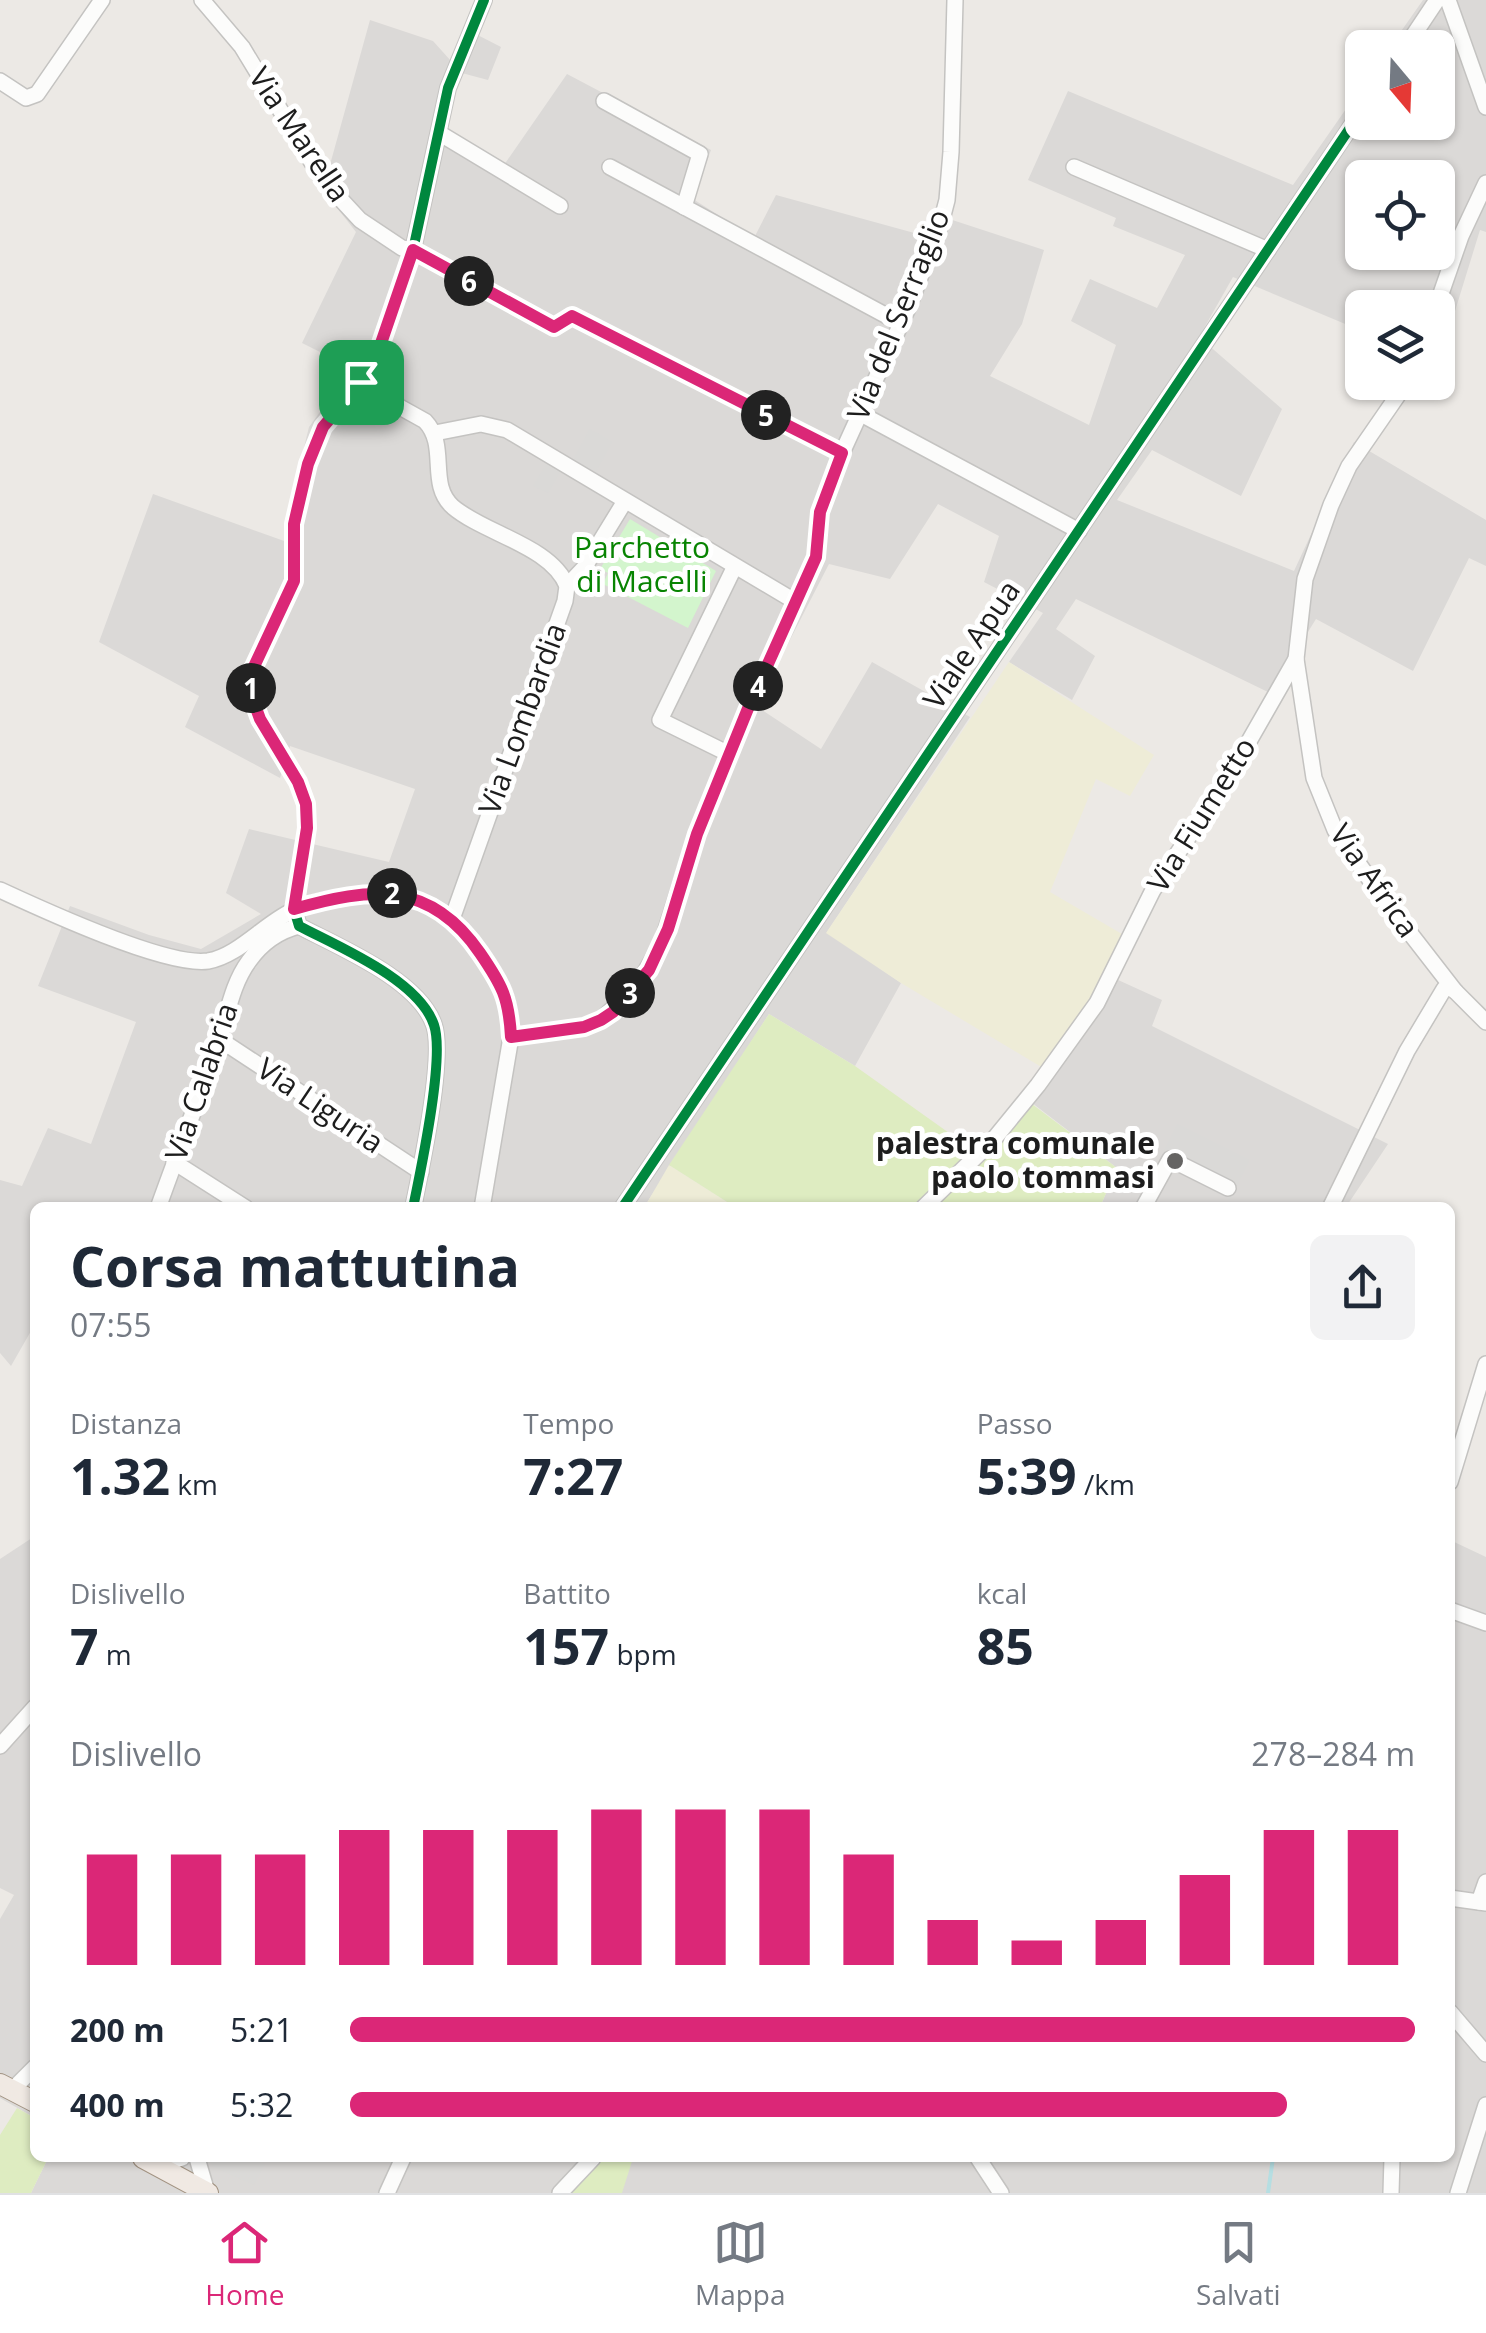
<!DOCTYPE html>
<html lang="it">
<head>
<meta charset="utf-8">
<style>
	body { margin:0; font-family:"Open Sans",sans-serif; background:#f2f2f3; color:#1f2937; height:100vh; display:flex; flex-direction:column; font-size:38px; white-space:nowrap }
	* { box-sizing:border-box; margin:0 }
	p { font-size:32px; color:#747a83 }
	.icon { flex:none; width:55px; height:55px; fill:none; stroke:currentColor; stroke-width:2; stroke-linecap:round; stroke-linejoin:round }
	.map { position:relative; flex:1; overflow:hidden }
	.sheet { position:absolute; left:30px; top:1202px; width:1425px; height:960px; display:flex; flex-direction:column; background:#fff; border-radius:15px; box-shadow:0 2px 8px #0004 }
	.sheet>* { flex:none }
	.needle { width:65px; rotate:161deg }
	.fabs { position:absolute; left:1345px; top:30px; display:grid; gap:20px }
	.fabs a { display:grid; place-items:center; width:110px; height:110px; border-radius:15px; background:#fff; box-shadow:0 2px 8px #0004; font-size:50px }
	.pin { position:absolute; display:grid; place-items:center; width:85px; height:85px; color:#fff; margin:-42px; border-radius:20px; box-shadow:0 5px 15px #0006 }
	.km { position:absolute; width:50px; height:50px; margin:-25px; border-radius:50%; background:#222; color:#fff; font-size:28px; line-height:50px; text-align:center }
	.round { display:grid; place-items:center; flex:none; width:105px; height:105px; border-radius:15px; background:#f2f2f3 }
	.overview { display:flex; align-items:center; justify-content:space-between; height:170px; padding:0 40px }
	h1 { font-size:55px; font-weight:700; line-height:75px }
	.stats { display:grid; grid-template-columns:repeat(3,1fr); gap:15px; height:170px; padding:10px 40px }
	.stats div { display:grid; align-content:center }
	.stats b { font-size:50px; font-weight:700 }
	.stats small { font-size:28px; font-weight:400 }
	.stats p { font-size:28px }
	.chart { height:280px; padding:20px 40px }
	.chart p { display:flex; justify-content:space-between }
	.chart svg { width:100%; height:180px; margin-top:10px; stroke:#db2777; stroke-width:6 }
	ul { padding:0 40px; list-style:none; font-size:32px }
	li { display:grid; grid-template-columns:160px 120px 1fr; align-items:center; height:75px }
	li i { height:25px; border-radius:12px; background:#db2777 }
	.dock { display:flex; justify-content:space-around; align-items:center; height:140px; border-top:2px solid #e0e1e3; background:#fff; font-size:28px; color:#747a83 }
	.dock a { display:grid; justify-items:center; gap:5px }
	.dock .selected { color:#db2777 }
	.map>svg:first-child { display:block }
	.residential { fill:#dbd9d7; fill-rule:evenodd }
	.farmland { fill:#eeecd7 }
	.grass { fill:#deecc1 }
	.park { fill:#d3f5cd }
	.parking { fill:#dad9d7 }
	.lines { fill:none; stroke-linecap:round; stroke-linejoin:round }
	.stream { stroke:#b5dee2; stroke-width:4 }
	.minor-casing { stroke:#c4c3c1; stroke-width:18 }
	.major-casing { stroke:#a29382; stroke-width:22 }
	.minor { stroke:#fcfcfb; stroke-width:15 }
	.major { stroke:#f0e9e3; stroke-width:20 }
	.cycleway-casing { stroke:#fff; stroke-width:16 }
	.cycleway { stroke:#00873e; stroke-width:10 }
	.route-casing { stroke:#fff; stroke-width:20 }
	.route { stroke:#db2777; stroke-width:12 }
	.poi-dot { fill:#656463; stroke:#fff; stroke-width:4 }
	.labels { text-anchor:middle; stroke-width:10; stroke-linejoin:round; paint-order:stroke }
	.street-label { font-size:30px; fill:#1d1d1d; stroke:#fff }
	.park-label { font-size:30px; fill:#088402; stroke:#fff }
	.poi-label { font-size:30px; font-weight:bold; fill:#1d1d1d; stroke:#fff; text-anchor:end }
</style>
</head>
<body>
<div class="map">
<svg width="1486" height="2193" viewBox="0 0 1486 2193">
	<rect width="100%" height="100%" fill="#ece9e5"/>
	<g class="residential">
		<path d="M1423,0h63v232l-6,-2 -41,133 -1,-55h-76v23l-129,-54 -34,60 83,72 -41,87 -89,-46 -35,50 177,71 60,-129 132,78v46l-17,-8 -56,113 -97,-52 -46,74 -194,-94 -20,30 39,27 -23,44 -63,-38 34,-49 -59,-31 15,-46 -61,-32 -48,75 -61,-15 -73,142 65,43 51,-87 98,55 -143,215 74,51 -46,83 -86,-52 -125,193 -609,1v116l-24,42 -11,-13v-173l22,6 26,-58 43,16 45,-122 -98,-36 32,-80 79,29 52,14 60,-35 -35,-21 23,-64 140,33 26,-73 -125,-43 -10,32 -95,-51 14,-31 -100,-54 54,-148 134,48 4,-42 18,-73 43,-59 -50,-25 54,-111 -33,-42 47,-170 63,21 18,20 13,-33 37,19 -13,33 -30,-8 -13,58 59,35 63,-91 144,76 -18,49 61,39 22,-43 142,39 16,-20 110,36 -22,74 -32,52 99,49 27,-80 -45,-24 19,-42 67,29 28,-53 -72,-29 3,-8 -88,-38 40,-89 225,94 69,-99v36h76v-74l-48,-1zM1362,178h76v74h-76z"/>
		<path d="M1105,974l57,26 -10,26 236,118 -42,63h-246l17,-39 -94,-72z"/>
		<path d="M35,1536v582l-35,-20v-179l14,-24 -14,-7v-329z"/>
		<path d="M1450,1540l36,17v636h-1455l17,-35h1402z"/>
	</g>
	<g class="farmland">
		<path d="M1009,662l145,93 -24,41 -34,-17 -46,113 72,42 -35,73 -44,61 -142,-85 -75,-50z"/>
		<path d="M669,1165l66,42 -91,1z"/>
	</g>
	<g class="grass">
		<path d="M769,1014l86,52 118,84 -57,57h-181l-66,-42z"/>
		<path d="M1032,1104l85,64 -17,39 -169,1z"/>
		<path d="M17,2108l18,10v40h13l-17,35h-31v-58z"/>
		<path d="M603,2158h30l-11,35h-51z"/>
	</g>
	<path class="park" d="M630,519l86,52 -28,57 -85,-44 5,-11 -8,-4z"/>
	<g class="parking">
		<path d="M590,429l22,13 -17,31 -22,-13z"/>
		<path d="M549,460l13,8 -14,25 -15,-7z"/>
		<path d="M1177,1124l72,36 -19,40 -71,-40z"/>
		<path d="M209,2158h41l15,6 -11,21 -41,-18z"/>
	</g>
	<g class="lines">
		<path class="stream" d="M1268,2193l5,-35"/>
		<defs>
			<g id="minor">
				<path d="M202,0l40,47 80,132 38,41 42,28 11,2 141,77 18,-11 270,137"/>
				<path d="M1448,0l38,107"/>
				<path d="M1405,48l32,-48"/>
				<path d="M0,81l26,17 11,-4 65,-94"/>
				<path d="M604,101l96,53 -16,53"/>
				<path d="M439,133l121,73"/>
				<path d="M610,167l290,156"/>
				<path d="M1074,167l194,83"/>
				<path d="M1436,308l25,-72 25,-53"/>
				<path d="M361,382l10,9 54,30c24,25 2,63 28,86 32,27 98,39 114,79l-2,15 -113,318"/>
				<path d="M861,414l218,117"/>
				<path d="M435,433l46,-9 26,6 289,172"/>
				<path d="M567,586l17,-18 41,-67"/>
				<path d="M1296,659l18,119 21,52 47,67 73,94 31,31"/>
				<path d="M729,754l-69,-34 74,-152"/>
				<path d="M0,890c41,19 166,77 208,71 30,-5 56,-37 84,-50 15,-8 35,-11 52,-14 62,-10 100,5 137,57 22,31 29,44 30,83l-29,171"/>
				<path d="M511,1037l72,-10 18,-7 37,-36 23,-39 36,-111 52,-128 67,-149 4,-45 22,-59 67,-147 32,-83 6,-23 4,-48 4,-152"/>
				<path d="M219,1039l202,133"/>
				<path d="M174,1162l72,46"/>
				<path d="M158,1208c20,-56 42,-112 61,-168 9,-27 13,-56 30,-79 12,-17 30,-30 50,-35"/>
				<path d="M413,1208c8,-39 32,-151 21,-183 -15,-45 -95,-78 -135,-99l-5,-17 13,-81 -1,-24 -8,-22 -38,-63 -8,-22 -1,-24 43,-92v-57l14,-60 15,-37 38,-45 17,-30 35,-102 35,-162 36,-88"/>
				<path d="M622,1208l740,-1098"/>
				<path d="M923,1208l71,-69 44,-54 59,-82 56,-113 75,-112 68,-119 9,-80 26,-74 18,-39 58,-84"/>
				<path d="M1143,1208l27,-49 58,29"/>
				<path d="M1330,1208l77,-157 37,-62 4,-2 7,4"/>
				<path d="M1450,1482l36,-118"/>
				<path d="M1450,1610l36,13"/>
				<path d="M0,1746l35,-39"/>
				<path d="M1450,1898l36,5"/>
				<path d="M1479,1902l7,-20"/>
				<path d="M1450,2012l36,42"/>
				<path d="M12,2090l23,-23"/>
				<path d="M197,2158l10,34"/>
				<path d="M978,2158l23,35"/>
				<path d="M159,2166l23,-8"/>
				<path d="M387,2193l16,-35"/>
				<path d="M560,2193l33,-35"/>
				<path d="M1391,2193l1,-35"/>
				<path d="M1458,2193l28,-88"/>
			</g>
			<g id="major">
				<path d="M0,2084l35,18"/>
				<path d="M143,2158l65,35"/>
			</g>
		</defs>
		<use href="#minor" class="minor-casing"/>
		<use href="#major" class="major-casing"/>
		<use href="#minor" class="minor"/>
		<use href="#major" class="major"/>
		<defs>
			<g id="cycleway">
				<path d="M413,1208c8,-39 32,-151 21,-183 -15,-45 -95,-78 -135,-99l-5,-17 13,-81 -1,-24 -8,-22 -38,-63 -8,-22 -1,-24 43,-92v-57l14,-60 15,-37 38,-45 17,-30 35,-102 35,-162 36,-88"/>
				<path d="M622,1208l740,-1098"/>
			</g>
		</defs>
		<use href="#cycleway" class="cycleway-casing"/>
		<use href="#cycleway" class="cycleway"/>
	</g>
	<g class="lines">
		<defs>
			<path id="route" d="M413,250l141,77 18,-11 270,137 -22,59 -4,45 -67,149 -52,128 -29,95 -19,41 -36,42 -12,8 -17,7 -73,10c-2,-39 -9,-52 -31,-84 -50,-73 -109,-66 -186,-44l13,-81 -1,-24 -8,-22 -38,-63 -8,-22 -1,-24 43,-92v-57l14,-60 15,-37 38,-45 17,-30z"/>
		</defs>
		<use href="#route" class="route-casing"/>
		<use href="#route" class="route"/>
	</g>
	<circle class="poi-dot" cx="1175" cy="1161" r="10"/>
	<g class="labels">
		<g class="street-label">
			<text transform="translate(299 135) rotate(56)" y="10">Via Marella</text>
			<text transform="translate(899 315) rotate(-68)" y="10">Via del Serraglio</text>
			<text transform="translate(972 645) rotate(-56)" y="10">Viale Apua</text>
			<text transform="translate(523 719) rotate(-70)" y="10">Via Lombardia</text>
			<text transform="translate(1202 815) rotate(-58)" y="10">Via Fiumetto</text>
			<text transform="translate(1374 881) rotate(55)" y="10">Via Africa</text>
			<text transform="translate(202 1082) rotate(-71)" y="10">Via Calabria</text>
			<text transform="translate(320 1106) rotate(34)" y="10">Via Liguria</text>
		</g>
		<g class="park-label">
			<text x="642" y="558">Parchetto<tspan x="642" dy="34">di Macelli</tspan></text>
		</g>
		<g class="poi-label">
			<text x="1155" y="1154">palestra comunale<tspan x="1155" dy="34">paolo tommasi</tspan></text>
		</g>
	</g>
</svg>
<div class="fabs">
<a><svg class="needle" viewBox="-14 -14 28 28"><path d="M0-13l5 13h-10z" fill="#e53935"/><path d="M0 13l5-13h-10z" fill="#747a83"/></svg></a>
<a><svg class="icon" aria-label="locate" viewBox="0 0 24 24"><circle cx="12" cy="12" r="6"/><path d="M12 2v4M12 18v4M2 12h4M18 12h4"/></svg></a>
<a><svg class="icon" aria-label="layers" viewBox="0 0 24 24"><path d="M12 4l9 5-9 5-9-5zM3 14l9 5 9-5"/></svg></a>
</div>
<div class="pin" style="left:361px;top:382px;background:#1e9e55"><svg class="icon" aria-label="arrive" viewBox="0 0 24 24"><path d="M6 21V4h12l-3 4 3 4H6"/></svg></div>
<b class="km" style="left:251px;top:688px">1</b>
<b class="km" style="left:392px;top:893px">2</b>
<b class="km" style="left:630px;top:993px">3</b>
<b class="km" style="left:758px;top:686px">4</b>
<b class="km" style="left:766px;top:415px">5</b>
<b class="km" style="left:469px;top:281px">6</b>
<section class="sheet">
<div class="overview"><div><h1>Corsa mattutina</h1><p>07:55</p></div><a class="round"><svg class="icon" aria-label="share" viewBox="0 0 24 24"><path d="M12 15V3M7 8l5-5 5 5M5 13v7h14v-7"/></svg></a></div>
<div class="stats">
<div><p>Distanza</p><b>1.32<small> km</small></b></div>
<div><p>Tempo</p><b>7:27</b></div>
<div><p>Passo</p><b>5:39<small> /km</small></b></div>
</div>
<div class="stats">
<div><p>Dislivello</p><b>7<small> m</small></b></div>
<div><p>Battito</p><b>157<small> bpm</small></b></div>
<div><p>kcal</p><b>85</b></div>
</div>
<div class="chart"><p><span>Dislivello</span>278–284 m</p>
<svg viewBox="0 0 160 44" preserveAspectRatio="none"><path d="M5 44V17M15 44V17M25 44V17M35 44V11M45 44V11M55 44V11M65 44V6M75 44V6M85 44V6M95 44V17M105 44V33M115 44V38M125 44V33M135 44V22M145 44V11M155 44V11"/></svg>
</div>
<ul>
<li><b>200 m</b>5:21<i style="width:100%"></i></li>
<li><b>400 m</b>5:32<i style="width:88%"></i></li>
</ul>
</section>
</div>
<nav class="dock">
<a class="selected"><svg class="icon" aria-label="home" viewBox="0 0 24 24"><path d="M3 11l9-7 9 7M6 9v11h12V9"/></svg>Home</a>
<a><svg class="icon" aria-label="map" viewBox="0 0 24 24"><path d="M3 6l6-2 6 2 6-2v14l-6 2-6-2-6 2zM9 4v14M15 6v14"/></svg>Mappa</a>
<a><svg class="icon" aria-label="saved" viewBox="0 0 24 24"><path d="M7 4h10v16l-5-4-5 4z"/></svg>Salvati</a>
</nav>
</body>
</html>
